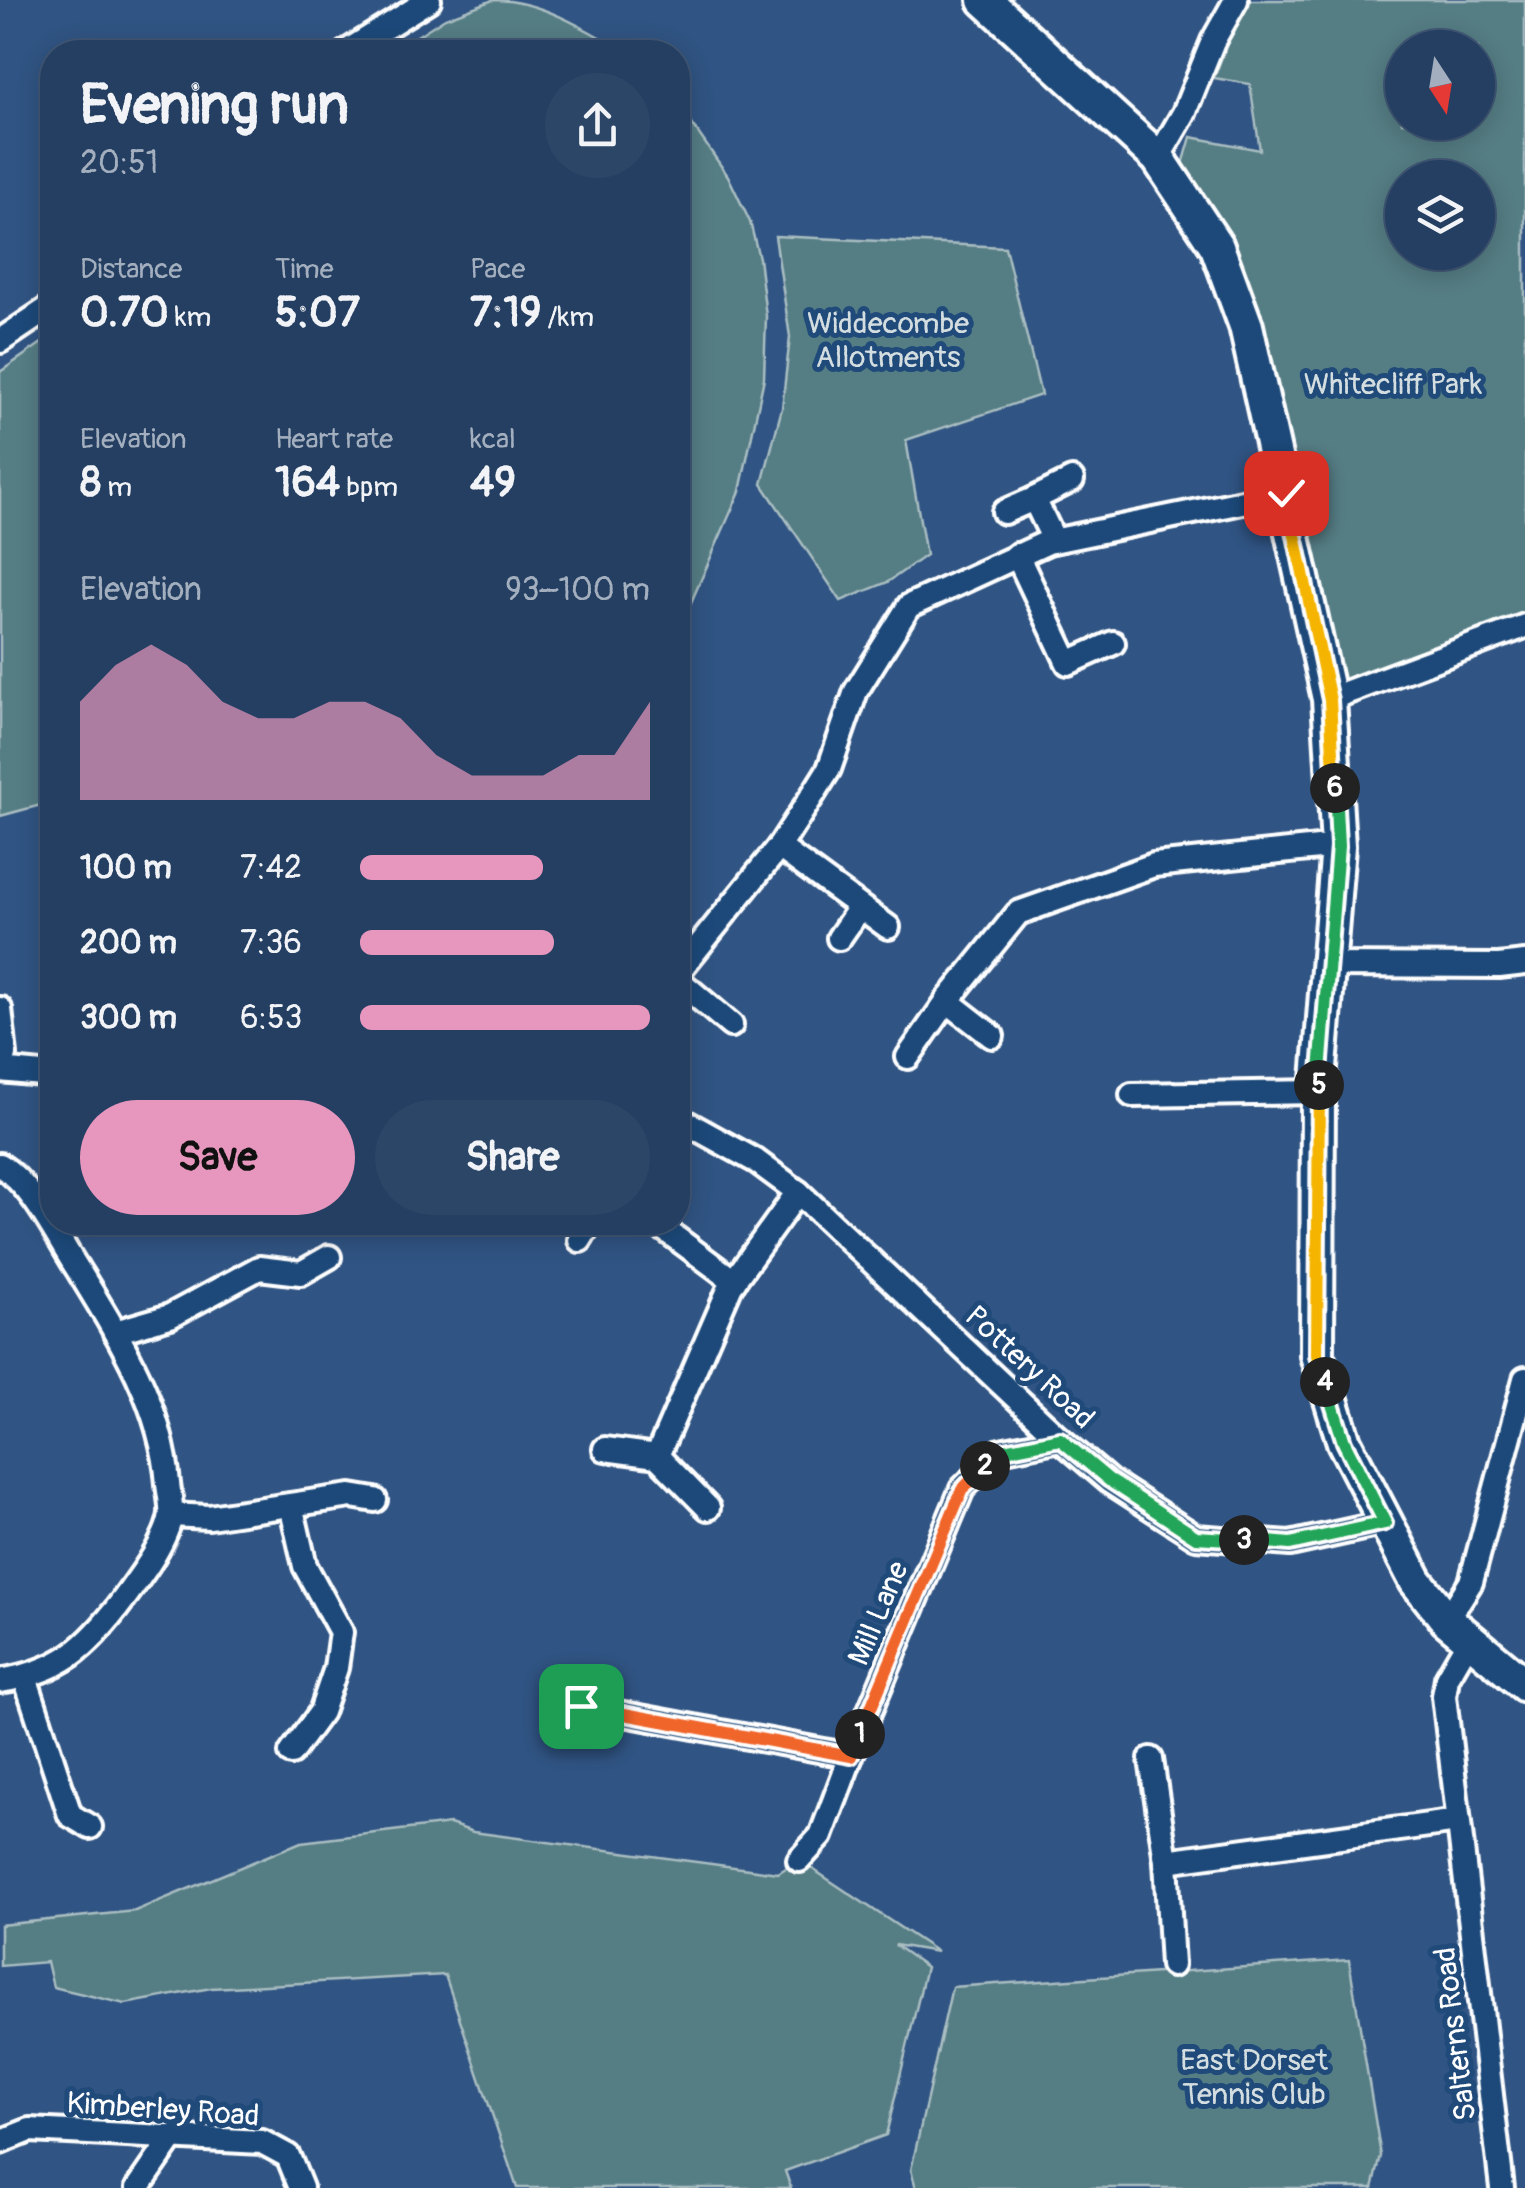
<!DOCTYPE html>
<html lang="en">
<head>
<meta charset="utf-8">
<style>
	body { margin:0; font-family:Pangolin,sans-serif; background:#2c4668; color:#f1f3f6; height:100vh; display:flex; flex-direction:column; font-size:38px; white-space:nowrap }
	* { box-sizing:border-box; margin:0 }
	p { font-size:32px; color:#a3afbe }
	.icon { flex:none; width:55px; height:55px; fill:none; stroke:currentColor; stroke-width:2; stroke-linecap:round; stroke-linejoin:round }
	.map { position:relative; flex:1; overflow:hidden }
	.drawer { position:absolute; left:40px; top:40px; width:650px; height:1195px; display:flex; flex-direction:column; background:#243f62; border-radius:40px; box-shadow:0 5px 25px #0003,0 0 0 2px #415877 }
	.drawer>* { flex:none }
	.needle { width:65px; rotate:168deg }
	.buttons { position:absolute; left:1385px; top:30px; display:grid; gap:20px }
	.buttons a { display:grid; place-items:center; width:110px; height:110px; border-radius:50%; background:#243f62; box-shadow:0 5px 25px #0003,0 0 0 2px #415877; font-size:50px }
	.pin { position:absolute; display:grid; place-items:center; width:85px; height:85px; color:#fff; margin:-42px; border-radius:20px; box-shadow:0 5px 15px #0006 }
	.km { position:absolute; width:50px; height:50px; margin:-25px; border-radius:50%; background:#222; color:#fff; font-size:28px; line-height:50px; text-align:center }
	.round { display:grid; place-items:center; flex:none; width:105px; height:105px; border-radius:52px; background:#2c4668 }
	.summary { display:flex; align-items:center; justify-content:space-between; height:170px; padding:0 40px }
	h1 { font-size:55px; font-weight:700; line-height:75px }
	.stats { display:grid; grid-template-columns:repeat(3,1fr); gap:15px; height:170px; padding:10px 40px }
	.stats div { display:grid; align-content:center }
	.stats b { font-size:42px; font-weight:700 }
	.stats small { font-size:28px; font-weight:400 }
	.stats p { font-size:28px }
	.chart { height:280px; padding:20px 40px }
	.chart p { display:flex; justify-content:space-between }
	.chart svg { width:100%; height:180px; margin-top:10px; fill:#e797bd; opacity:.7 }
	.primary-button { display:flex; gap:20px; margin-top:auto; padding:20px 40px }
	.primary-button a { flex:1; height:115px; border-radius:60px; background:#e797bd; color:#111; font-size:40px; font-weight:700; line-height:115px; text-align:center }
	.primary-button a+a { background:#2c4668; color:#f1f3f6 }
	ul { padding:0 40px; list-style:none; font-size:32px }
	li { display:grid; grid-template-columns:160px 120px 1fr; align-items:center; height:75px }
	li i { height:25px; border-radius:12px; background:#e797bd }
	.map>svg:first-child { display:block }
	.green { fill:#547d84; stroke:#aabec2; stroke-width:2.5; fill-rule:evenodd }
	.lines { fill:none; stroke-linecap:round; stroke-linejoin:round }
	.minor-casing { stroke:#fff; stroke-width:30 }
	.secondary-casing { stroke:#fff; stroke-width:40 }
	.minor { stroke:#1f4a7a; stroke-width:22 }
	.secondary { stroke:#1f4a7a; stroke-width:32 }
	.split-1-casing { stroke:#fff; stroke-width:20 }
	.split-2-casing { stroke:#fff; stroke-width:20 }
	.split-3-casing { stroke:#fff; stroke-width:20 }
	.split-4-casing { stroke:#fff; stroke-width:20 }
	.split-5-casing { stroke:#fff; stroke-width:20 }
	.split-6-casing { stroke:#fff; stroke-width:20 }
	.split-7-casing { stroke:#fff; stroke-width:20 }
	.split-1 { stroke:#f0652b; stroke-width:12 }
	.split-2 { stroke:#f0652b; stroke-width:12 }
	.split-3 { stroke:#22a559; stroke-width:12 }
	.split-4 { stroke:#22a559; stroke-width:12 }
	.split-5 { stroke:#f5b400; stroke-width:12 }
	.split-6 { stroke:#22a559; stroke-width:12 }
	.split-7 { stroke:#f5b400; stroke-width:12 }
	.labels { text-anchor:middle; stroke-width:10; stroke-linejoin:round; paint-order:stroke }
	.park-label { font-size:30px; fill:#d4dee0; stroke:#1f4a7a }
	.street-label { font-size:30px; fill:#fff; stroke:#1f4a7a }
</style>
</head>
<body>
<div class="map">
<svg width="1525" height="2188" viewBox="0 0 1525 2188">
	<rect width="100%" height="100%" fill="#305483"/>
	<filter id="ink" filterUnits="userSpaceOnUse"><feTurbulence type="fractalNoise" baseFrequency=".01" numOctaves="2"/><feDisplacementMap in="SourceGraphic" scale="20" xChannelSelector="R" yChannelSelector="G"/><feConvolveMatrix kernelMatrix="1 2 1 2 8 2 1 2 1" color-interpolation-filters="sRGB"/></filter>
	<g filter="url(#ink)">
		<g class="green">
			<path d="M493,0c47,0 93,29 132,52h-233l53,-34z"/>
			<path d="M1250,0h275v626l-196,73 -83,-372 -69,-142 14,-48 69,13 -10,-66 -36,-6 23,-60zM1402,48h76v74h-76zM1402,178h76v74h-76z"/>
			<path d="M678,104l50,72 22,46 9,36 7,58 -2,62 -24,113 -62,141z"/>
			<path d="M775,236l230,11 36,148 -135,45 20,115 -38,27 -47,19 -79,-117 20,-76 8,-71z"/>
			<path d="M52,336v466l-52,14v-444z"/>
			<path d="M450,1824l23,8 305,41 21,-13 138,92 -42,-7 31,22 -40,168 -101,36 6,17h-274l-72,-213 -234,13 -86,16 -72,-17 -6,-25 -47,4v-41l135,-14 166,-69z"/>
			<path d="M1349,1960l32,196 -8,32h-457l-5,-18 41,-183z"/>
		</g>
		<g class="lines">
			<defs>
				<g id="minor">
					<path d="M346,52l83,-52"/>
					<path d="M1158,158l26,-45 29,-72 23,-41"/>
					<path d="M0,341l52,-35"/>
					<path d="M1004,512l30,-13"/>
					<path d="M1054,540l-20,-41 38,-19"/>
					<path d="M1017,555l51,108 45,-20"/>
					<path d="M1329,699l196,-73"/>
					<path d="M779,847l109,80"/>
					<path d="M839,938l20,-29"/>
					<path d="M1328,965l171,1 26,-3"/>
					<path d="M678,972l101,-125 35,-54 15,-24 27,-78 53,-85 139,-64 238,-49"/>
					<path d="M678,980l53,45"/>
					<path d="M947,1001l45,35"/>
					<path d="M0,1009l5,46 -5,13"/>
					<path d="M908,1057l39,-56 71,-88 136,-48 184,-19"/>
					<path d="M0,1070l52,5"/>
					<path d="M1132,1095l186,-3"/>
					<path d="M678,1118l78,43 42,31 262,247 49,42 87,56 94,7 95,-21"/>
					<path d="M0,1165c34,22 55,69 77,103 41,67 85,136 91,216 1,9 4,21 3,30 -4,28 -32,64 -48,86 -36,49 -62,71 -123,81"/>
					<path d="M649,1222l15,7 70,52"/>
					<path d="M580,1240l11,-18"/>
					<path d="M115,1332l55,-16 89,-48 42,5 28,-16"/>
					<path d="M605,1449l52,7 74,-171 67,-93"/>
					<path d="M657,1456l51,52"/>
					<path d="M291,1505l14,61 36,66 -5,36 -15,44 -30,41"/>
					<path d="M171,1515l38,2 142,-21 24,4"/>
					<path d="M1447,1620l24,-38 54,-203"/>
					<path d="M1469,1640l-22,38 -3,18 58,492"/>
					<path d="M25,1677l45,138 20,12"/>
					<path d="M581,1706l270,50"/>
					<path d="M1151,1759l15,102 6,104"/>
					<path d="M799,1860l22,-24 30,-80 111,-267 38,-38 60,-12"/>
					<path d="M1166,1861l292,-40"/>
					<path d="M0,2142l30,-12 232,12 26,14 13,32"/>
					<path d="M138,2188l36,-52"/>
				</g>
				<path id="secondary" d="M985,0l173,158 59,89 29,79 83,373 9,147 -20,246 -1,263 27,87 72,139 31,39 78,65"/>
			</defs>
			<use href="#minor" class="minor-casing"/>
			<use href="#secondary" class="secondary-casing"/>
			<use href="#minor" class="minor"/>
			<use href="#secondary" class="secondary"/>
		</g>
	</g>
	<g class="lines" filter="url(#ink)">
		<defs>
			<path id="split-1" d="M581,1706l270,50 9,-22"/>
			<path id="split-2" d="M860,1734l102,-244 23,-24"/>
			<path id="split-3" d="M985,1466l15,-15 60,-12 49,41 87,57 48,3"/>
			<path id="split-4" d="M1244,1540l46,4 95,-21 -41,-81 -19,-60"/>
			<path id="split-5" d="M1319,1085l-2,270 8,27"/>
			<path id="split-6" d="M1319,1085l19,-239 -3,-58"/>
			<path id="split-7" d="M1286,493l44,207 5,88"/>
		</defs>
		<use href="#split-1" class="split-1-casing"/>
		<use href="#split-2" class="split-2-casing"/>
		<use href="#split-3" class="split-3-casing"/>
		<use href="#split-4" class="split-4-casing"/>
		<use href="#split-5" class="split-5-casing"/>
		<use href="#split-6" class="split-6-casing"/>
		<use href="#split-7" class="split-7-casing"/>
		<use href="#split-1" class="split-1"/>
		<use href="#split-2" class="split-2"/>
		<use href="#split-3" class="split-3"/>
		<use href="#split-4" class="split-4"/>
		<use href="#split-5" class="split-5"/>
		<use href="#split-6" class="split-6"/>
		<use href="#split-7" class="split-7"/>
	</g>
	<g class="labels">
		<g class="park-label">
			<text x="888" y="333">Widdecombe<tspan x="888" dy="34">Allotments</tspan></text>
			<text x="1393" y="394">Whitecliff Park</text>
			<text x="1254" y="2070">East Dorset<tspan x="1254" dy="34">Tennis Club</tspan></text>
		</g>
		<g class="street-label">
			<text transform="translate(1030 1367) rotate(43)" y="10">Pottery Road</text>
			<text transform="translate(878 1613) rotate(-67)" y="10">Mill Lane</text>
			<text transform="translate(1455 2034) rotate(-97)" y="10">Salterns Road</text>
			<text transform="translate(163 2109) rotate(4)" y="10">Kimberley Road</text>
		</g>
	</g>
</svg>
<div class="buttons">
<a><svg class="needle" viewBox="-14 -14 28 28"><path d="M0-13l5 13h-10z" fill="#e53935"/><path d="M0 13l5-13h-10z" fill="#a3afbe"/></svg></a>
<a><svg class="icon" aria-label="layers" viewBox="0 0 24 24"><path d="M12 4l9 5-9 5-9-5zM3 14l9 5 9-5"/></svg></a>
</div>
<div class="pin" style="left:581px;top:1706px;background:#1e9e55"><svg class="icon" aria-label="arrive" viewBox="0 0 24 24"><path d="M6 21V4h12l-3 4 3 4H6"/></svg></div>
<div class="pin" style="left:1286px;top:493px;background:#d93025"><svg class="icon" aria-label="check" viewBox="0 0 24 24"><path d="M5 12l5 5 9-10"/></svg></div>
<b class="km" style="left:860px;top:1734px">1</b>
<b class="km" style="left:985px;top:1466px">2</b>
<b class="km" style="left:1244px;top:1540px">3</b>
<b class="km" style="left:1325px;top:1382px">4</b>
<b class="km" style="left:1319px;top:1085px">5</b>
<b class="km" style="left:1335px;top:788px">6</b>
<section class="drawer">
<div class="summary"><div><h1>Evening run</h1><p>20:51</p></div><a class="round"><svg class="icon" aria-label="share" viewBox="0 0 24 24"><path d="M12 15V3M7 8l5-5 5 5M5 13v7h14v-7"/></svg></a></div>
<div class="stats">
<div><p>Distance</p><b>0.70<small> km</small></b></div>
<div><p>Time</p><b>5:07</b></div>
<div><p>Pace</p><b>7:19<small> /km</small></b></div>
</div>
<div class="stats">
<div><p>Elevation</p><b>8<small> m</small></b></div>
<div><p>Heart rate</p><b>164<small> bpm</small></b></div>
<div><p>kcal</p><b>49</b></div>
</div>
<div class="chart"><p><span>Elevation</span>93–100 m</p>
<svg viewBox="0 0 160 44" preserveAspectRatio="none"><path d="M0 44V20L10 11L20 6L30 11L40 20L50 24L60 24L70 20L80 20L90 24L100 33L110 38L120 38L130 38L140 33L150 33L160 20V44z"/></svg>
</div>
<ul>
<li><b>100 m</b>7:42<i style="width:63%"></i></li>
<li><b>200 m</b>7:36<i style="width:67%"></i></li>
<li><b>300 m</b>6:53<i style="width:100%"></i></li>
</ul>
<div class="primary-button"><a>Save</a><a>Share</a></div>
</section>
</div>
</body>
</html>
